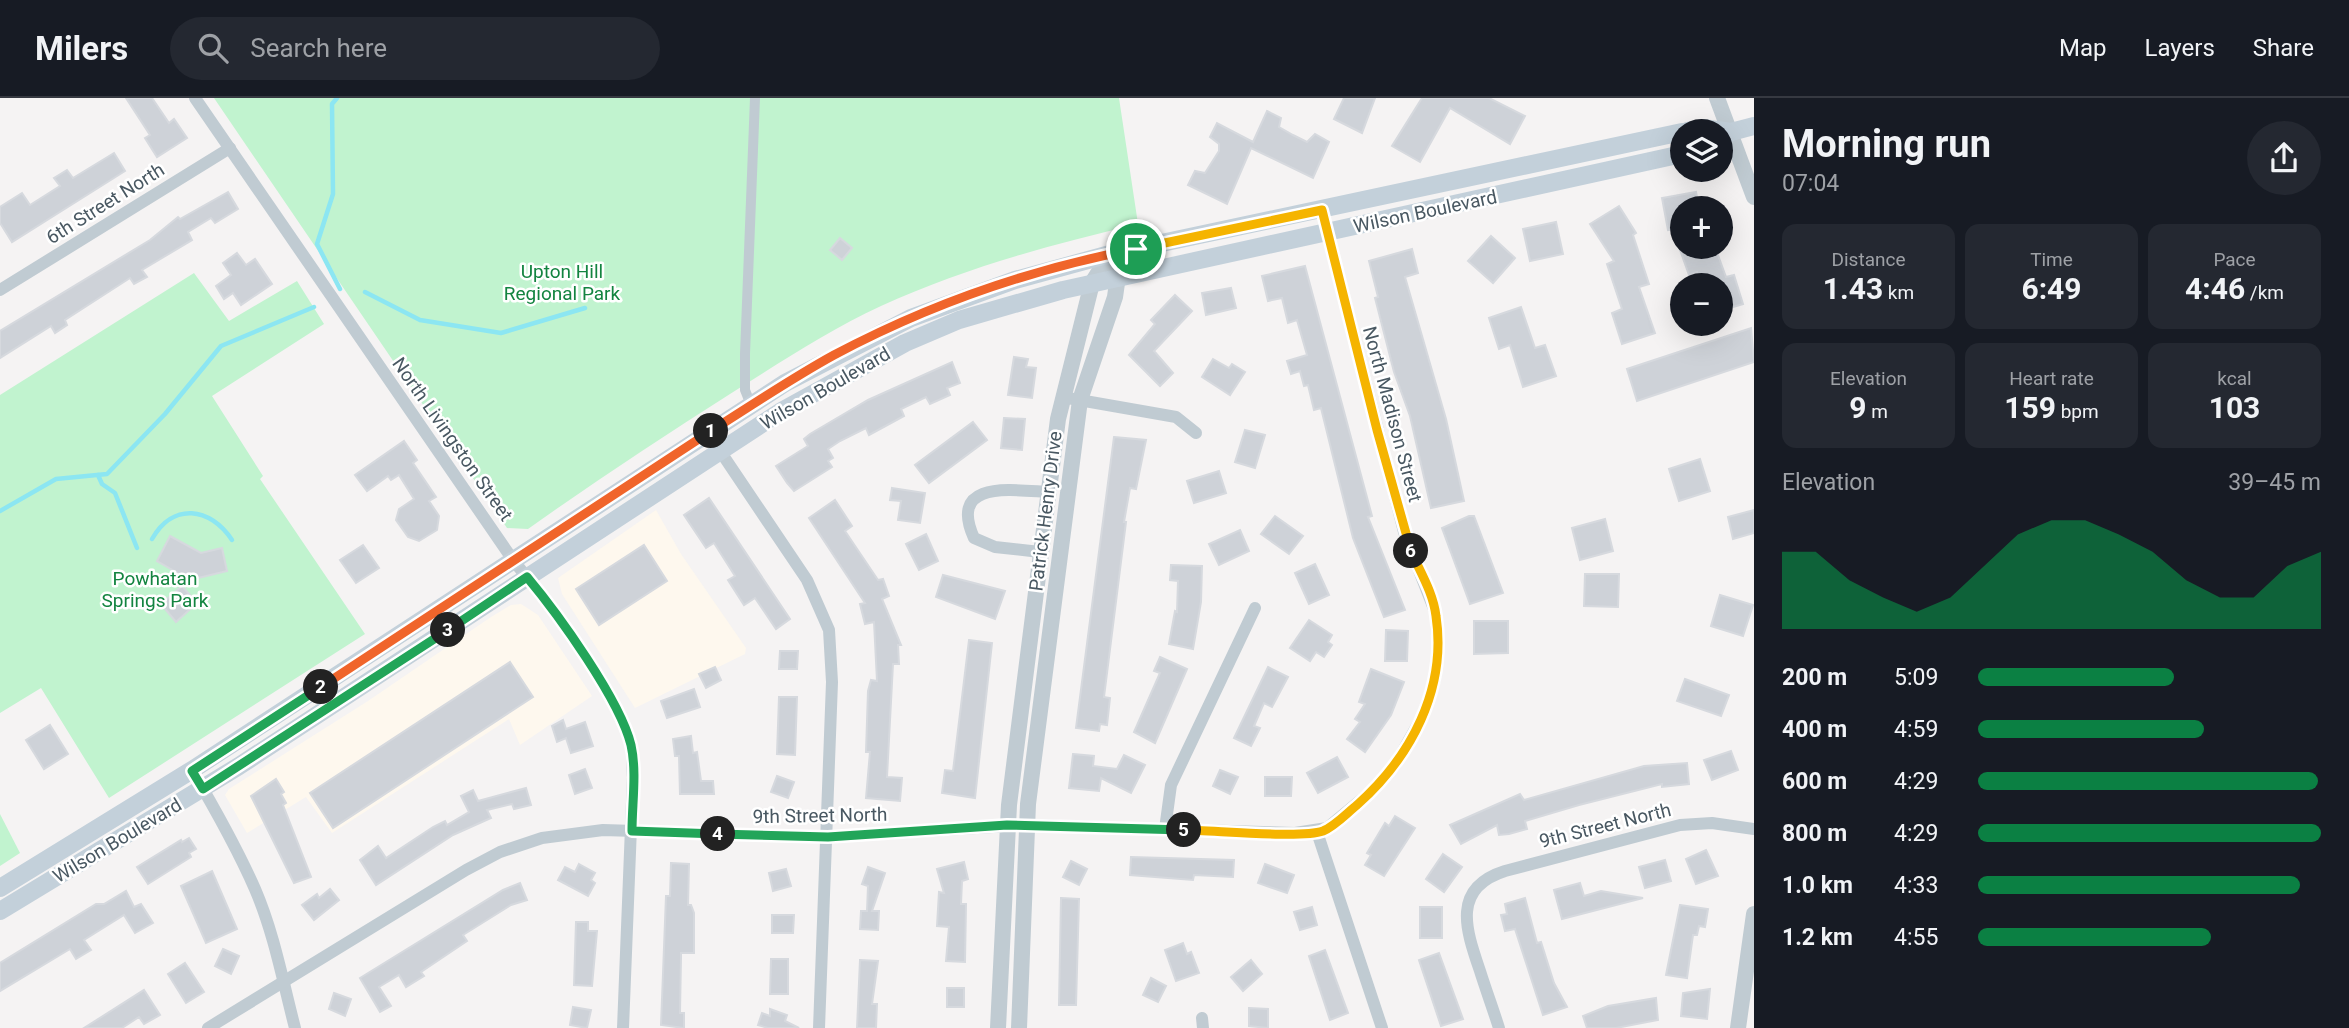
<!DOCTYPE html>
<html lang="en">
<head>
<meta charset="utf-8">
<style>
	body { margin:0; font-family:Roboto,sans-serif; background:#242831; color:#f1f3f6; height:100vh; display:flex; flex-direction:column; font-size:26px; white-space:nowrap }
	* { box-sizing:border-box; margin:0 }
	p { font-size:23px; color:#9ea1a6 }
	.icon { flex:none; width:38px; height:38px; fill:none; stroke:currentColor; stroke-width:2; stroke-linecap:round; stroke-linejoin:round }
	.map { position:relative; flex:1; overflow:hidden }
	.details { display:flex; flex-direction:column; background:#171b24; width:595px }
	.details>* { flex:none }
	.buttons { position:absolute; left:1670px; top:21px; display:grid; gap:14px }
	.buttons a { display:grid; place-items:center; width:63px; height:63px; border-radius:50%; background:#171b24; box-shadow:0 7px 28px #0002; font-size:35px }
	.pin { position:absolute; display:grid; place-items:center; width:60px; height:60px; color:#fff; margin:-30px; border:4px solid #fff; border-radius:50%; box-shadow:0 2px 7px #0007 }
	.km { position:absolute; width:35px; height:35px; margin:-18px; border-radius:50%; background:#222; color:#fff; font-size:19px; line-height:35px; text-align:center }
	.round { display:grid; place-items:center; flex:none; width:74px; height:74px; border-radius:37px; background:#242831 }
	.summary { display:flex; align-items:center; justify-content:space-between; height:119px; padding:0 28px }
	h1 { font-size:38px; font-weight:700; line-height:52px }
	.figures { display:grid; grid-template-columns:repeat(3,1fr); gap:10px; height:119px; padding:7px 28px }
	.figures div { display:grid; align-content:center; border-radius:14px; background:#242831; text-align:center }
	.figures b { font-size:30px; font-weight:700 }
	.figures small { font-size:19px; font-weight:400 }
	.figures p { font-size:19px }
	.chart { height:196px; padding:14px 28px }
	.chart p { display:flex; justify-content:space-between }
	.chart svg { width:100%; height:126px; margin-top:7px; fill:#0b8043; opacity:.7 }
	ul { padding:0 28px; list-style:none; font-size:23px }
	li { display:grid; grid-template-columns:112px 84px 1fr; align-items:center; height:52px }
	li i { height:18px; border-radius:9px; background:#0b8043 }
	header { display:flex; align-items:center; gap:42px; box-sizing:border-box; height:98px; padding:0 35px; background:#171b24; border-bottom:2px solid #363941 }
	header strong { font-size:33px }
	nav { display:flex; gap:38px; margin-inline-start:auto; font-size:24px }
	.search { width:490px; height:63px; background:#242831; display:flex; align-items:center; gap:18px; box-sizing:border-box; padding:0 24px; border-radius:38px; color:#9ea1a6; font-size:26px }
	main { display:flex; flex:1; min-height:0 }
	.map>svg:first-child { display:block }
	.commercial { fill:#fef8ee }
	.green { fill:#c1f3cf }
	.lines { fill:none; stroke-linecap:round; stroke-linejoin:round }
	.stream { stroke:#8ce6f2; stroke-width:4.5 }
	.building { fill:#ced2d8; stroke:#d6d9de; stroke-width:2 }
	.pedestrian { stroke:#c0cbd2; stroke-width:10 }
	.minor { stroke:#c0cbd2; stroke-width:12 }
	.tertiary { stroke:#c0cbd2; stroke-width:16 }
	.secondary { stroke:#c3d0da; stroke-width:18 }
	.split-1-casing { stroke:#fff; stroke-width:14 }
	.split-2-casing { stroke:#fff; stroke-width:14 }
	.split-3-casing { stroke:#fff; stroke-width:14 }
	.split-4-casing { stroke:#fff; stroke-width:14 }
	.split-5-casing { stroke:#fff; stroke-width:14 }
	.split-6-casing { stroke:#fff; stroke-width:14 }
	.split-7-casing { stroke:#fff; stroke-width:14 }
	.split-1 { stroke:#f0652b; stroke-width:9 }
	.split-2 { stroke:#f0652b; stroke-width:9 }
	.split-3 { stroke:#22a559; stroke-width:9 }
	.split-4 { stroke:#22a559; stroke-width:9 }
	.split-5 { stroke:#22a559; stroke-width:9 }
	.split-6 { stroke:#f5b400; stroke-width:9 }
	.split-7 { stroke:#f5b400; stroke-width:9 }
	.labels { text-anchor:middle; stroke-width:5; stroke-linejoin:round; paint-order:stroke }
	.street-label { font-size:19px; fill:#495862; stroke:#fff }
	.park-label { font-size:19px; fill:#138440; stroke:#fff }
</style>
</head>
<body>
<header>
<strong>Milers</strong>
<div class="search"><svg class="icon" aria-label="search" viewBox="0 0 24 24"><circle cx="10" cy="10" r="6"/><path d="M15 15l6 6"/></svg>Search here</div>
<nav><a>Map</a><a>Layers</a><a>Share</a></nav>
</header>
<main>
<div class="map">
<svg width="1754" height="930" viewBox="0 0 1754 930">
	<rect width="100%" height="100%" fill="#f5f3f3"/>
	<g class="commercial">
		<path d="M656,412l25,44 65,94 -1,6 -110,54 -73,-114 -4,-16z"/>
		<path d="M521,506l17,11 54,81 -72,49 -11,-26 -177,114 -26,-36 -59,36 -22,-38 4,-6 139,-88 123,-84 20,-12z"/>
	</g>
	<g class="green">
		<path d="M214,0h905l19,126c-88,21 -174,44 -257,82 -52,24 -102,57 -151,88 -68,43 -136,88 -202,135l-21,-1z"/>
		<path d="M194,175l35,48 68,-40 27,43 -112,72 51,80 -3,3 105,155 -256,164 -68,-110 -41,25v-318z"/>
		<path d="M0,716l20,39 -20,13z"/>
	</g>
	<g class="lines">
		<g class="stream">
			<path d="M337,0l-5,6 1,90 -16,50 23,45"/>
			<path d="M365,194l55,28 81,13 84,-25"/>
			<path d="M98,377l4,9 13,9 22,55"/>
			<path d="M0,413l56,-32 51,-5 58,-60 56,-68 93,-39"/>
			<path d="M152,441c21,-37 58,-32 80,1"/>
		</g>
	</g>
	<g class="building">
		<path d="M126,0h26l17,25 5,-4 13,19 -30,19 -12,-19 5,-3z"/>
		<path d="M1344,0h31l-13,35 -28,-14z"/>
		<path d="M1422,0h67l36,18 -15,28 -60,-36 -30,54 -28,-16z"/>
		<path d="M1267,13l14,7 -2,9 14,8 14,7 8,-8 14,8 -16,36 -62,-30 -24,56 -39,-19 7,-14 10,2 14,-22v-7l-9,-7 7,-14 36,19z"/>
		<path d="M114,55l11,18 -113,71 -12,-19v-16l22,-14 8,12 30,-19 -6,-8 13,-8 6,8z"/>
		<path d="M228,94l10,17 -23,14 -4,-5 -23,14 4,8 -50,30 5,7 -13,7 -4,-6 -65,42 2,5 -12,8 -4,-7 -51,32v-27l150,-91 28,-23 2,2z"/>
		<path d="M1696,94l3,16h-17v20l-14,2 -6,-32z"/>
		<path d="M1619,108l17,27 -3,2 16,49 -10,3 16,46 -33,11 -10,-31 10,-4 -15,-45 7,-3 -24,-37z"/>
		<path d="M1556,124l7,32 -33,7 -7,-32z"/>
		<path d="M1491,138l24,22 -22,25 -25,-22z"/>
		<path d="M840,140l12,10 -10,12 -12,-10z"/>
		<path d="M1679,149h36l11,30 8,-2 9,29 -23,7v-26h-19l-4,-13 -8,3z"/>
		<path d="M1412,151l6,24 -13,4 41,142 18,82 -33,7 -21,-92 -16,-44 -19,-74 3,-1 -9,-36z"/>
		<path d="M237,155l9,12 9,-6 17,25 -31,21 -8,-12 -9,6 -8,-13 15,-11 -8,-12z"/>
		<path d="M1305,168l67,250 -4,1 37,93 -21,7 -31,-79 -32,-130 -7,2 -6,-25 -4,1 -4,-15 -9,3 -4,-13 20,-6 -10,-35 -9,3 -6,-25 -14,3 -6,-25z"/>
		<path d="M1231,190l5,20 -30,7 -4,-22z"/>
		<path d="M1175,197l17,16 -38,40 19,22 -13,13 -31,-31 26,-31 -4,-4z"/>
		<path d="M1521,209l14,41 10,-3 11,31 -33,11 -13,-42 -11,4 -10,-31z"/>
		<path d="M1751,230l3,34 -117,39 -10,-32z"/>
		<path d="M1014,259l14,2 -2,8 10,1 -4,30 -24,-3z"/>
		<path d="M1213,261l16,9 3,-4 13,8 -15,23 -28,-18z"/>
		<path d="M952,264l8,21 -13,5 3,7 -20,9 -4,-7 -25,12 3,7 -35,19 -3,-7 -26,13 -12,8 5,9 -5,3 4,6 -38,24 -7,-8 -11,-17 32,-20 -4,-7 6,-5 58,-34z"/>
		<path d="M1004,320l21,1 -3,31 -21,-2z"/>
		<path d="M973,324l14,18 -58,43 -14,-18z"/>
		<path d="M1245,332l20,5 -10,33 -20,-6z"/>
		<path d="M1114,339l32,3 -10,49 -6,-1 -6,34h2l-22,175 6,1 -3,27 -7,-1 -1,7 -23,-3z"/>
		<path d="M404,343l13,19 -4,3 23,34 -7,4 10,15 -2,14 -18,11 -11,-4 -12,-17 3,-11 15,-10 -15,-24 -8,5 -3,-4 -21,15 -12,-16z"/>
		<path d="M1700,361l10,32 -31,10 -10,-32z"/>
		<path d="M1219,373l7,22 -32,10 -7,-22z"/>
		<path d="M892,390l33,5 -5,30 -22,-3 3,-19 -11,-1z"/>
		<path d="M709,400l81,121 -14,10 -21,-31 -11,7 -16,-25 7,-4 -21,-33 -8,5 -22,-33z"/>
		<path d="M835,402l17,26 -7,5 33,49 5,-1 6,17 -7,3 19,46h-3l1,19h-6l-6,113 15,1 -2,23 -34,-3 4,-46h-4l2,-61 3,-11 6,1 -3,-59 -9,2 -5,-20 5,-1 -56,-85z"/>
		<path d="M1754,412v23l-21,6 -5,-22z"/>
		<path d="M1275,418l28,20 -14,18 -28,-20z"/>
		<path d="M1469,418h5l29,77 -33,11 -28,-76z"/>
		<path d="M1605,421l8,32 -33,9 -8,-32z"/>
		<path d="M1240,432l9,21 -30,14 -10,-21z"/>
		<path d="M926,436l12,27 -19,9 -13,-26z"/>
		<path d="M170,438l31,17 21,-5 5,23 -37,9 -33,-19z"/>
		<path d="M363,447l16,23 -23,15 -16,-23z"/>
		<path d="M644,447l23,36 -68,44 -23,-36z"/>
		<path d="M1315,466l14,31 -20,9 -14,-31z"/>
		<path d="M1171,467l31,1 -1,36 -8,47 -24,-5 6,-33 2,1 1,-31 -8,-1z"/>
		<path d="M1585,476h34l-1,33 -34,-1z"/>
		<path d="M943,477l62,16 -10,28 -59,-22z"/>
		<path d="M182,488l15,17 -21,19 -15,-18z"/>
		<path d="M1720,497l33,10 -10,31 -32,-10z"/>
		<path d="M1309,522l23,15 -4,7 4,3 -8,12 -8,-5 -6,9 -20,-13z"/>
		<path d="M1474,523h34v32l-34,1z"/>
		<path d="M1386,532l22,1 -1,30h-22z"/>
		<path d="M969,542l23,3 -17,155 -33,-5 3,-23 8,1z"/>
		<path d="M780,553h18l-1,18h-18z"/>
		<path d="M1160,559l27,12 -32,74 -21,-11 26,-59 -6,-2z"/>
		<path d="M510,564l23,35 -200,131 -23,-35z"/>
		<path d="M715,569l6,13 -15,8 -7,-14z"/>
		<path d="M1268,569l20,10 -16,30 -8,-4 -10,23 6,2 -9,18 -17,-8z"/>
		<path d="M1371,571l33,13 -13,33 -26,37 -18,-13 13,-17 -5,-3 10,-15 -6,-2z"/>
		<path d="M1685,581l44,16 -8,21 -44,-15z"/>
		<path d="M694,591l6,18 -33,11 -6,-17z"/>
		<path d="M779,599h18l-2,58 -18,-1z"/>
		<path d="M563,622l3,9 19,-7 8,24 -22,7 -5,-15 -9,4 -5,-16z"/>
		<path d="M50,627l18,29 -24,15 -18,-29z"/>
		<path d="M691,638l2,17 4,-1 4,29h12l1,13h-34l-1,-38h-4l-2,-17z"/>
		<path d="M1731,653l7,19 -26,10 -8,-20z"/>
		<path d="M1073,656l21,2 -1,10 24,3 7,-14 21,10 -14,28 -30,-15 -2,13 -30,-3z"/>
		<path d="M1337,659l11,20 -30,16 -11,-20z"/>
		<path d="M1687,665l2,21 -27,3v-3l-83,21 -54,16 2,8 -18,5 -10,1 -2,-10 -36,19 -11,-19 70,-31 4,6 120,-34z"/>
		<path d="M585,671l7,19 -17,6 -6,-19z"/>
		<path d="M1220,672l18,7 -8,17 -17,-8z"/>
		<path d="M777,678l17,6 -6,16 -17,-6z"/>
		<path d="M1265,679h27l-1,19h-26z"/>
		<path d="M276,681l8,13 -3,2 5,9 -3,2 28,72 -17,6 -43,-87z"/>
		<path d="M526,690l5,17 -17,4 -2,-5 -25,6 4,8 -38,17 -77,50 -16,-25 18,-14 8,12 47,-31 12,-6 2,4 22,-13 -8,-16 12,-6 5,11z"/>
		<path d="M1395,718l20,12 -31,48 -19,-11 6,-10 -4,-2 18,-30 4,3z"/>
		<path d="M189,740l7,11 -7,4 2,4 -43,27 -11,-17 44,-27 1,2z"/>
		<path d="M1706,752l12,26 -22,8 -10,-25z"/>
		<path d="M1443,756l19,13 -18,25 -18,-13z"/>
		<path d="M1131,759l103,3 -1,17 -39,-2 -1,5 -63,-5z"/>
		<path d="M1665,762l6,21 -26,7 -6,-21z"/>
		<path d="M1071,763l16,8 -8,16 -16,-8z"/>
		<path d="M964,764l4,17 -6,2 -1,23h5l-1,58 -19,-1 3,-34 -12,-1 2,-34 5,1 -7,-24z"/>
		<path d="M671,765l18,1 -1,41h3l3,8v40h-13v4l-1,56h4v15l-23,-3 5,-129h4z"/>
		<path d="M579,766l16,9 -4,7 4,3 -7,13 -30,-16 7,-13 10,5z"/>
		<path d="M1265,766l29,11 -7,18 -29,-10z"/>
		<path d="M868,769l17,6 -13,38h7l-1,19 -18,-1 1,-18h6l1,-25 -6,-2z"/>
		<path d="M786,771l5,17 -18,5 -4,-18z"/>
		<path d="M212,773l25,58 -31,14 -25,-57z"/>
		<path d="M520,785l7,17 -16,5 -48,30 4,6 -46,31 3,4 -18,11 -7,-12 -20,12 12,19 -11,6 -20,-34 143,-88z"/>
		<path d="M1580,785l4,13 17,-5 42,7 -81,21 -8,-29z"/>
		<path d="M330,791l9,11 -25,20 -12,-15 15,-11 2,4z"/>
		<path d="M126,793l8,16 7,-3 12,19 -18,10 -11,-18 -40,25 7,10 -15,9 -6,-10 -70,42v-28l96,-59h8z"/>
		<path d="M1061,800l18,1 -3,106h-17z"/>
		<path d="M1525,800l12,45 4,-1 13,41 13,24 -24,8 -28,-86 -10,2 -4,-16 6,-1 -2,-10z"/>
		<path d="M1680,807l28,4 -3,18 -6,-1 -2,9h-4l-6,43 -21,-3z"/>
		<path d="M1312,809l5,18 -17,5 -6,-18z"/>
		<rect x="1420" y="809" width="22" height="31"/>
		<path d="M772,817h22l-1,18h-21z"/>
		<path d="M576,824h12v9h9l-5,55 -18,-1z"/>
		<path d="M1183,845l4,11 4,-2 8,21 -23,8 -11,-31z"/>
		<path d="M223,851l16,7 -8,18 -16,-8z"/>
		<path d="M1325,852l23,63 -18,7 -21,-64z"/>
		<path d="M1439,855l24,66 -22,7 -22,-66z"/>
		<path d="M771,861h17v35h-18z"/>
		<path d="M860,862l18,1 -6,43h5l-1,24h-19z"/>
		<path d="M1251,862l11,14 -19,17 -12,-14z"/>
		<path d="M185,865l19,29 -18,11 -18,-29z"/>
		<path d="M1151,880l15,8 -8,16 -15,-7z"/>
		<rect x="947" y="890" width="17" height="19"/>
		<path d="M1710,891l-3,30 -26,-3 2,-23z"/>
		<path d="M144,892l16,25 -16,9 -5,-7 -17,11h-38z"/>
		<path d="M334,895l17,6 -6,17 -16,-7z"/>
		<path d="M1656,900l2,22 -42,8h-29l-4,-12 25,-10z"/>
		<path d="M573,909l18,3 -4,18 -17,-3z"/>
		<path d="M1249,910l19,1v19l-19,-2z"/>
		<path d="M770,911l17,6 -2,6 14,7h-31l-10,-3 4,-12 8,3z"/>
	</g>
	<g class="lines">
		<path class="pedestrian" d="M751,307l-6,-15v-36l10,-256"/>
		<g class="minor">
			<path d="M195,0l318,462c37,46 104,129 118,185 2,10 1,22 2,32l-10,251"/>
			<path d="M0,192l230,-142"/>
			<path d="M1062,299l114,20 20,16"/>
			<path d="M708,335l99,147 22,50 3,52 -13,346"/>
			<path d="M1040,454l-45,-5 -21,-9c-26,-58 37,-48 74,-46"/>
			<path d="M192,672c23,39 45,78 63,119 19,44 28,93 40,139"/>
			<path d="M1165,731l6,-44 84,-177"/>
			<path d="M1317,734l65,196"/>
			<path d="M1202,920l1,10"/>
			<path d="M208,930l258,-158 34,-18 42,-14 61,-8 225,7 198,-12 269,8 32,-5 47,-39 21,-24 27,-48 12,-34 4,-25 -2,-44 -32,-82 -82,-322"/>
			<path d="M1499,930c-6,-19 -13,-38 -19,-57 -14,-41 -29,-83 25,-100l175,-46 32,-2 42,6"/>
		</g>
		<g class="tertiary">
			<path d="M1717,0l37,99"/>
			<path d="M998,930l11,-223 49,-386 34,-136 18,-29"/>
			<path d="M1019,930l9,-224 52,-404 35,-103 3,-21 -4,-10"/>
			<path d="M1738,930l16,-114"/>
		</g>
		<g class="secondary">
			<path d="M1687,33l16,-3 28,4"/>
			<path d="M1722,40l9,-6 23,-6"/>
			<path d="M0,790l192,-118 593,-387 126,-65 104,-38 95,-26 572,-122"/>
			<path d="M0,813l239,-145 541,-354 125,-69 54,-23 104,-30 619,-136"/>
		</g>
	</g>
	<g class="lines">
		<defs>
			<path id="split-1" d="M711,333c41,-26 81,-53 123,-76 94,-50 197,-86 302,-106"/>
			<path id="split-2" d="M321,589l390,-256"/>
			<path id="split-3" d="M321,589l-129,84 11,18 245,-159"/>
			<path id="split-4" d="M448,532l79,-53c31,37 93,123 104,168 6,27 1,59 1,86l86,3"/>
			<path id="split-5" d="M718,736l110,3 179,-12 177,5"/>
			<path id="split-6" d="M1184,732c28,0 117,9 139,1 12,-5 24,-18 34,-26 54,-48 90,-116 79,-189 -3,-24 -16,-44 -25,-65"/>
			<path id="split-7" d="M1136,151l186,-39 55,220 34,121"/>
		</defs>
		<use href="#split-1" class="split-1-casing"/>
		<use href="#split-2" class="split-2-casing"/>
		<use href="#split-3" class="split-3-casing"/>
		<use href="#split-4" class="split-4-casing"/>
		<use href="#split-5" class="split-5-casing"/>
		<use href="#split-6" class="split-6-casing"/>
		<use href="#split-7" class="split-7-casing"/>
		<use href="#split-1" class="split-1"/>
		<use href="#split-2" class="split-2"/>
		<use href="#split-3" class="split-3"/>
		<use href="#split-4" class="split-4"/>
		<use href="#split-5" class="split-5"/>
		<use href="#split-6" class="split-6"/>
		<use href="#split-7" class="split-7"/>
	</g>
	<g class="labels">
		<g class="street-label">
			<text transform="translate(105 105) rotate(-32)" y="7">6th Street North</text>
			<text transform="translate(1425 113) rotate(-12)" y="7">Wilson Boulevard</text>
			<text transform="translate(825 290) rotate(-30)" y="7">Wilson Boulevard</text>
			<text transform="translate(1393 316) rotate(75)" y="7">North Madison Street</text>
			<text transform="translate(453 341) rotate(55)" y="7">North Livingston Street</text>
			<text transform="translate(1045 413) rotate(-83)" y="7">Patrick Henry Drive</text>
			<text transform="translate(820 717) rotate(-1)" y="7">9th Street North</text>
			<text transform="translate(1605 727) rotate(-14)" y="7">9th Street North</text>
			<text transform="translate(117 742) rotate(-31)" y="7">Wilson Boulevard</text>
		</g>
		<g class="park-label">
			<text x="562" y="180">Upton Hill<tspan x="562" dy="22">Regional Park</tspan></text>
			<text x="155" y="487">Powhatan<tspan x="155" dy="22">Springs Park</tspan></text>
		</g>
	</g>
</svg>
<div class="buttons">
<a><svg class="icon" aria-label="layers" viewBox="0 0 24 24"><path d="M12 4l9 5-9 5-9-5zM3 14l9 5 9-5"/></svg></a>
<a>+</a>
<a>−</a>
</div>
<div class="pin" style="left:1136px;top:151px;background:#1e9e55"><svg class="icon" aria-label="arrive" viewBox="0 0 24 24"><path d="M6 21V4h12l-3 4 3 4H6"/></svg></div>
<b class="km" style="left:711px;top:333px">1</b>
<b class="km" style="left:321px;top:589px">2</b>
<b class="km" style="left:448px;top:532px">3</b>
<b class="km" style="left:718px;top:736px">4</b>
<b class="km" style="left:1184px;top:732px">5</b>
<b class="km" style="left:1411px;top:453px">6</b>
</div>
<section class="details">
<div class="summary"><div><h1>Morning run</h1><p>07:04</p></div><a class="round"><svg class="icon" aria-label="share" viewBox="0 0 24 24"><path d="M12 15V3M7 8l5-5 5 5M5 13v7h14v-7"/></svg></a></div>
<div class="figures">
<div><p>Distance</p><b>1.43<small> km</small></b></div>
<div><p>Time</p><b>6:49</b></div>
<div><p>Pace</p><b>4:46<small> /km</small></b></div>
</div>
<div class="figures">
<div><p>Elevation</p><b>9<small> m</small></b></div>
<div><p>Heart rate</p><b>159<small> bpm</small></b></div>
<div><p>kcal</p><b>103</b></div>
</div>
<div class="chart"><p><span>Elevation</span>39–45 m</p>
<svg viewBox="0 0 160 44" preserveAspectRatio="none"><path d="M0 44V17L10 17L20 27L30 33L40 38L50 33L60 22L70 11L80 6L90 6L100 11L110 17L120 27L130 33L140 33L150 22L160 17V44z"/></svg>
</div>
<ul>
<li><b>200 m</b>5:09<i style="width:57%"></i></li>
<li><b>400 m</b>4:59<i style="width:66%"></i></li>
<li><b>600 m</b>4:29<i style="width:99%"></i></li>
<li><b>800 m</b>4:29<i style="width:100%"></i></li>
<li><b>1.0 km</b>4:33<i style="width:94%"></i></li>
<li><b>1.2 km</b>4:55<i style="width:68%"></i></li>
</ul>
</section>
</main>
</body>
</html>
